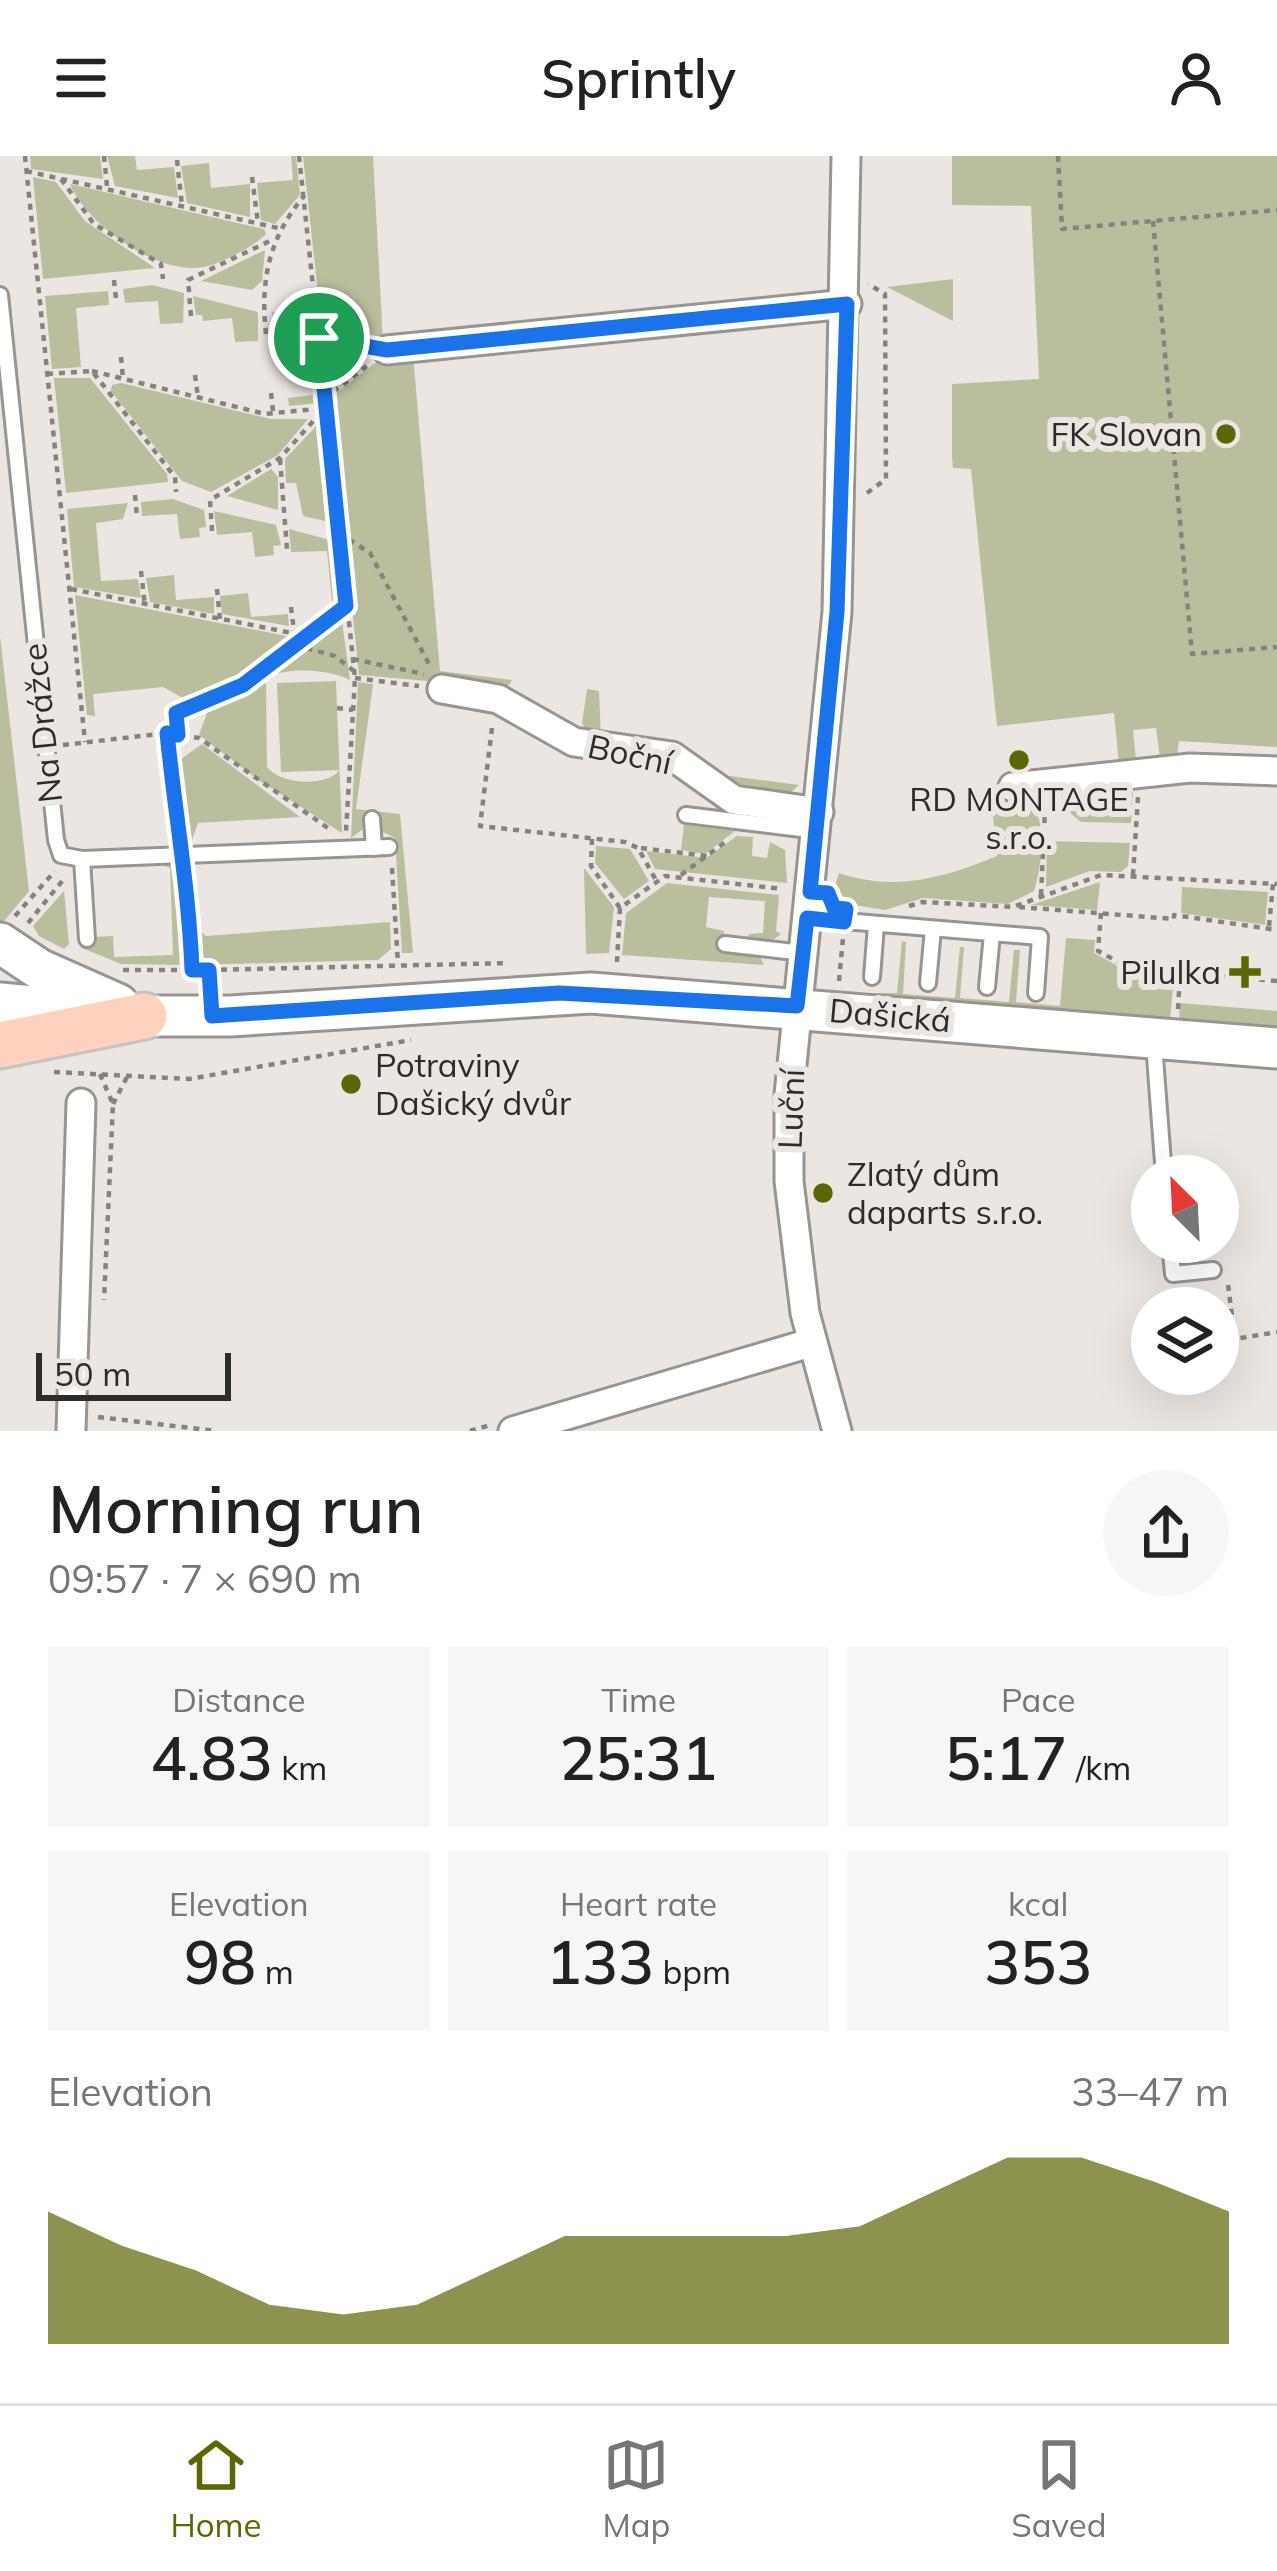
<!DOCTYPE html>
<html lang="en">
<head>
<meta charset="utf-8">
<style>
	body { margin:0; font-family:Mulish,sans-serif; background:#f6f6f6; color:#222; height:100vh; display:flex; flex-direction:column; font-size:45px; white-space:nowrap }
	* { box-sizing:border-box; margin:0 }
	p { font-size:39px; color:#767676 }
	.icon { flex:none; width:66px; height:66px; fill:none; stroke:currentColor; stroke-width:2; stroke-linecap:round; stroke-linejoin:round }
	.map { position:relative; height:1275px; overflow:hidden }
	.sheet { display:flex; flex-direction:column; background:#fff; flex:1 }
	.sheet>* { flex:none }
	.needle { width:78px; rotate:336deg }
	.controls { position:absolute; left:1131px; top:999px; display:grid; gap:24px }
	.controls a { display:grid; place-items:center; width:108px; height:108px; border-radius:50%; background:#fff; box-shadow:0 12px 48px #0002; font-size:60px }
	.scale { position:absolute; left:36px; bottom:30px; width:195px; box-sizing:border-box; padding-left:12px; border:6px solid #2e2c2a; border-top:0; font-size:33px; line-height:42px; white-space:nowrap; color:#2e2c2a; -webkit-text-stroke:9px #ebe6e1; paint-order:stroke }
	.pin { position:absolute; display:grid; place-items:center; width:102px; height:102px; color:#fff; margin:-51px; border:6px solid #fff; border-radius:50%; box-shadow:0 3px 12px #0007 }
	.round { display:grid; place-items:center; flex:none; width:126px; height:126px; border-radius:63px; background:#f6f6f6 }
	.summary { display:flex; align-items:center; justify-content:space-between; height:204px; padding:0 48px }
	h1 { font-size:66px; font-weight:600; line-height:90px }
	.metrics { display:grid; grid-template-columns:repeat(3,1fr); gap:18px; height:204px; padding:12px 48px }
	.metrics div { display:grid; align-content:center; border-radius:0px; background:#f6f6f6; text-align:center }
	.metrics b { font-size:60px; font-weight:600 }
	.metrics small { font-size:33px; font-weight:400 }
	.metrics p { font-size:33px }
	.chart { height:336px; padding:24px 48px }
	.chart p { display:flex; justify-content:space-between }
	.chart svg { width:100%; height:216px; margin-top:12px; fill:#5d6505; opacity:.7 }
	header { display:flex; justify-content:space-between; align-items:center; height:156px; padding:0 48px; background:#fff; font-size:54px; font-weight:600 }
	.tab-bar { display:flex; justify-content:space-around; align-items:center; height:168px; border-top:3px solid #e0e0e0; background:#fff; font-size:33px; color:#767676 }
	.tab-bar a { display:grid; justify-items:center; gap:6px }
	.tab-bar .current { color:#5d6505 }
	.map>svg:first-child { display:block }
	.green { fill:#bbbe9d }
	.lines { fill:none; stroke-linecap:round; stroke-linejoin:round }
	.lane-casing { stroke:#99948f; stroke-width:20 }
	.street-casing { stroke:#99948f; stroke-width:33 }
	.secondary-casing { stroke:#99948f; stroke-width:45 }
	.primary-casing { stroke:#c4c4c3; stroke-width:51 }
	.path { stroke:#86837f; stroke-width:4.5; stroke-dasharray:6 6; stroke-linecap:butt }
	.lane { stroke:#fff; stroke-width:14 }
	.street { stroke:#fff; stroke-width:27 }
	.secondary { stroke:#fff; stroke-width:39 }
	.primary { stroke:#ffd1be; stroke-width:45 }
	.route-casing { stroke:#fff; stroke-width:24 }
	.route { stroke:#1a73e8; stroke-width:15 }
	.poi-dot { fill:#5d6505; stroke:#ebe6e1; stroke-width:4.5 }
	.labels { text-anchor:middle; stroke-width:12; stroke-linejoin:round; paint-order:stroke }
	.poi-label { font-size:33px; fill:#2e2c2a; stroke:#ebe6e1; text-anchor:end }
	.street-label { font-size:33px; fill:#2e2c2a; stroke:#ebe6e1 }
</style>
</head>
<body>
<header><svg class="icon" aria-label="menu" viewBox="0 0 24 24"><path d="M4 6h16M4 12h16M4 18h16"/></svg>Sprintly<svg class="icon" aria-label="person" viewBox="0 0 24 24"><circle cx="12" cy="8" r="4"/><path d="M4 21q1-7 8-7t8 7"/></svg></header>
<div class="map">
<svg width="1277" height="1275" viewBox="0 0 1277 1275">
	<rect width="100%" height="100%" fill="#ebe6e1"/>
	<g class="green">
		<path d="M30,0h70l3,23 -72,-10z"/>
		<path d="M107,0h28l2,14 37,-3 4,31 -63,-12z"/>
		<path d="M291,0h5l4,39 -25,29 -14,-4 -4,-37 36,-3z"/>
		<path d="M303,0h70l10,185 -61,-11z"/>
		<path d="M952,0h325v591l-98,-6 -2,16 -17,1 -4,-30 -23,2 3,30 -17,3 -5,-50 -117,13 -26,-257 -18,-1 -1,-11v-73l87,-5 -8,-173 -79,-1z"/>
		<path d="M209,7l2,25 39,-4v33l-63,-14 -6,-37z"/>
		<path d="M33,21l23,5 29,39 70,47 -112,11z"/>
		<path d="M70,28l194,45 2,5c-14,14 -47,30 -62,33 -46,9 -117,-42 -134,-83z"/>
		<path d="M265,94l-3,31 -10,9 -51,-9z"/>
		<path d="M953,123v42l-66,-34z"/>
		<path d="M152,129l32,8 -1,30 -23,1 -2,-23 -33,2 -2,-14z"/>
		<path d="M108,135l1,14 -33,3 5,59 -29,2 -7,-73z"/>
		<path d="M193,140l65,16v29l-23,1 -3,-24 -29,3 -1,-6h-6z"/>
		<path d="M272,156l42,10 7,81 -32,3 -1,-8 25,-3 -6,-58 -32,2z"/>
		<path d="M413,198l27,317 72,9 -5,8 -148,-13 -29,-277 54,-42z"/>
		<path d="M54,222h36l77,96 1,8 -102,11z"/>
		<path d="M121,227l150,36h37l-30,36 -67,37 -29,-11 -71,-90 1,-6z"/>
		<path d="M321,265l12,98 -4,3 -26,-6 -7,-33h-10l-1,-24z"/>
		<path d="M271,313l7,8v33l-51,-14z"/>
		<path d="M173,343l31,11 2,17 -7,1 1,9 -20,2 -3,-25 -35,2 -1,-14z"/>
		<path d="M128,347l-5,16 -27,4 5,58 37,-2 3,19 -67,-11 -7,-78z"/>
		<path d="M214,355l62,14 5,20 -8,1 1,9 -19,2 -3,-25 -35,3z"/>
		<path d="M289,373l45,12 5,63 -6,6 -6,-59 -36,1z"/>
		<path d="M174,419l2,25 38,-3v17l-64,-12 -4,-24z"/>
		<path d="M248,437l3,24 37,-3 1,12 -67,-12 -2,-18z"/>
		<path d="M75,439l212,41 8,5 -54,41 -31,12 -29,3 -18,-10 -70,7 2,22 -8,-1z"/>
		<path d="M341,458l9,66c-20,-11 -66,-14 -84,-1l1,88c14,18 59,20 73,3l-59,2 -4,-89 59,-2 6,152 -82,-52 -61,-46 9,-25 -3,-7 46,-19z"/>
		<path d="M0,480l29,255 -29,35z"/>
		<path d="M358,526l15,2 -17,125 44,5 13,139h-11l-7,-115 -12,-6 -4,-14 -15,-1 -2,13 -11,8z"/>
		<path d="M587,533l12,2 2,46 107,36 91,12 -11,10h-35l-164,-60 -7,-12z"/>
		<path d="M202,588l98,73 -102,6 -7,20 -8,1 -9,-80z"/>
		<path d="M1133,634l-2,33 -50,-1 -11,-9 6,-17z"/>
		<path d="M1026,640c23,20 16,69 8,95l-26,13 -85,-6 -38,12 -49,-8 -4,-7 7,-22c56,19 105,5 158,-17l-6,-58z"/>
		<path d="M684,669l51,6 -30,23 -24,-4z"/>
		<path d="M737,680l16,1 -1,19 15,2 3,-16 15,8 2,33 -132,-14 -9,-18 60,7z"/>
		<path d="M1047,685l83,2 -2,23 -7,6 -31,-1 -44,16z"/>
		<path d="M596,690l34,3 19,32 -25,18 -29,-36z"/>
		<path d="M180,707l3,102 -62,-1 -39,-16 -3,-4 15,-1v-6l19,-1 1,21 59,-2 -3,-87 -11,-4z"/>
		<path d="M584,712l30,39 -5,46 -23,1z"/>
		<path d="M1100,726l-3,28 -66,-5z"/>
		<path d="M667,727l112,12 -3,36 5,3 -11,8 -22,-2 1,-6 14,-1 2,-32 -56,-4 -3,30 18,4 -1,20 37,5 4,9 -142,-10 4,-42z"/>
		<path d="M1182,731l86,5 -3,33 -84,-12z"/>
		<path d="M64,735l5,53 -5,5 -25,-13 -6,-10z"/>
		<path d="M193,758h6l1,17 6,5 184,-14 1,27 -13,11 -183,5z"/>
		<path d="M1066,782l29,2 -1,13 37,20 43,4 -4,43 -325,-27h52l5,-52 4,1 -3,52 52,4 5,-51h4l-4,51 49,4 5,-52h6l-4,52 44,4z"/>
		<path d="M1180,847l97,8v18l-98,-8z"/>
	</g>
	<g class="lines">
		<defs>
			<g id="lane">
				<path d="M0,139l56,545 5,15 21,4"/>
				<path d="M686,659l131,16"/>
				<path d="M372,663l2,29"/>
				<path d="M807,762l233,19 -4,56"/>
				<path d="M87,783l-5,-80 307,-12"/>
				<path d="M725,788l78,9"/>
				<path d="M872,821l4,-52"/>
				<path d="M928,827l5,-54"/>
				<path d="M987,831l5,-53"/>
				<path d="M1154,888l10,132"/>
				<path d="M1170,1086l3,32 40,-4"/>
			</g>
			<g id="street">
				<path d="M387,194l460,-46"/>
				<path d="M442,533l56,10 76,43 98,14 62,44 85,12"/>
				<path d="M1013,631l177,-19 87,3"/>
				<path d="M71,1275l10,-328"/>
				<path d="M513,1275l297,-88"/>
				<path d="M837,1275l-32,-118 -16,-132v-86l48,-483 9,-456"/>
			</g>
			<g id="secondary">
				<path d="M0,787l39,26 79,35"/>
				<path d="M0,847l144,13h87l360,-23 686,55"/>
			</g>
			<path id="primary" d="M0,889l144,-29"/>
		</defs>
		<use href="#lane" class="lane-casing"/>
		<use href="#street" class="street-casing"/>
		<use href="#secondary" class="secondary-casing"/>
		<use href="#primary" class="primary-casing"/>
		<g class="path">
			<path d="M25,0l60,586"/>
			<path d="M104,0l3,30"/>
			<path d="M299,0l56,522 -9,153"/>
			<path d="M1058,0l4,73 215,-19"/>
			<path d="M177,4l5,46"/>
			<path d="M26,15l252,57"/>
			<path d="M252,21l6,46"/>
			<path d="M61,23l33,45 67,40 2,15"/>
			<path d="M1153,65l39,433 85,-7"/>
			<path d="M114,124l2,19"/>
			<path d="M191,160l-3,-36 86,-41"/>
			<path d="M266,178c-6,-54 3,-96 38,-138"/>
			<path d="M322,183l42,7"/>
			<path d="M121,201l2,21"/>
			<path d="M92,215l173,43 60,-6"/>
			<path d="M47,218l45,-3 83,106 1,15"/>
			<path d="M195,219l3,22"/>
			<path d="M271,237l2,18"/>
			<path d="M324,243l43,-33"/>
			<path d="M280,303l7,90"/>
			<path d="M867,337l19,-14 -1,-185 -17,-10"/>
			<path d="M135,339l2,22"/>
			<path d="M212,375l-2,-31 70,-42 45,-50"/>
			<path d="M339,377l31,20 59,111"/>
			<path d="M141,415l4,35"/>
			<path d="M71,433l236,47"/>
			<path d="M217,433l3,30"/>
			<path d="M291,451l3,24"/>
			<path d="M295,489l40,11 19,15"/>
			<path d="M353,503l71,15"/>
			<path d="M355,522l64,8"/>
			<path d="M337,552l16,2"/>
			<path d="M492,572l-12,98 145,16 13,6 19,34"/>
			<path d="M167,577l11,101"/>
			<path d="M178,579l-2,-22 67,-28 101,-78"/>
			<path d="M63,589l104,-12 32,5 129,90"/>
			<path d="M592,683l-1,27 29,42"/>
			<path d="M641,692l66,8"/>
			<path d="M392,712l6,96"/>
			<path d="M187,718l5,96"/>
			<path d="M681,719l48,-36"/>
			<path d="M1133,719l5,-78"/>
			<path d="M1041,739l4,-85"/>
			<path d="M909,750l14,-4 90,5 88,-32 176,9"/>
			<path d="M1019,751l155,12v-4l103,15"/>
			<path d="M1101,757l-3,38 34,18 145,12"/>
			<path d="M15,760l40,-45"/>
			<path d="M28,767l35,-43"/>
			<path d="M1269,770l4,-42"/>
			<path d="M617,806l3,-54 45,-32 118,13"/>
			<path d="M123,814h86l1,16"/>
			<path d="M209,814l300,-7"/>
			<path d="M839,825l4,-43"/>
			<path d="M1178,853l2,-36"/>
			<path d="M54,916l135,7 222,-39"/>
			<path d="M100,918l13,30 -9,196"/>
			<path d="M113,948l14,-27"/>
			<path d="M1228,1129l7,54 42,-7"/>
			<path d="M98,1261l119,14"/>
			<path d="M470,1275l20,-6"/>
		</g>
		<use href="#lane" class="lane"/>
		<use href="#street" class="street"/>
		<use href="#secondary" class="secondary"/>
		<use href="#primary" class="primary"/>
	</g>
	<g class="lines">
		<defs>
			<path id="route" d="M847,148l-10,308 -27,280 18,1 6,15 12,1 -2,13 -37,-4 -10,88 -238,-13 -347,23 -3,-46h-17c-3,-80 -17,-157 -25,-237l11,2 -2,-22 67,-28 103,-79 -27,-268 68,12z"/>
		</defs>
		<use href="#route" class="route-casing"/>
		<use href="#route" class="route"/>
	</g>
	<g class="poi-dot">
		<circle cx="1226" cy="278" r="12"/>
		<circle cx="1019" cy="604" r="12"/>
		<path d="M1239 798h12v12h12v12h-12v12h-12v-12h-12v-12h12z"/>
		<circle cx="351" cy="928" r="12"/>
		<circle cx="823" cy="1037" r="12"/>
	</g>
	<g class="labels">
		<g class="poi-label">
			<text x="1202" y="290">FK Slovan</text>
			<text x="1019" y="655" text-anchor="middle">RD MONTAGE<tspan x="1019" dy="38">s.r.o.</tspan></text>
			<text x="1221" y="828">Pilulka</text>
			<text x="375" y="921" text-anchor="start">Potraviny<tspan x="375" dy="38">Dašický dvůr</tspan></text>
			<text x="847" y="1030" text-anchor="start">Zlatý dům<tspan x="847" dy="38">daparts s.r.o.</tspan></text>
		</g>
		<g class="street-label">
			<text transform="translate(42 567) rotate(-96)" y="12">Na Drážce</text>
			<text transform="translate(630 598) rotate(12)" y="12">Boční</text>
			<text transform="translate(890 859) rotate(5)" y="12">Dašická</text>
			<text transform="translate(791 953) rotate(-88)" y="12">Luční</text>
		</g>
	</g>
</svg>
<div class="controls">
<a><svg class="needle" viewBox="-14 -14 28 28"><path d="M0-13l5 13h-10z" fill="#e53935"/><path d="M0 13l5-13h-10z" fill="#767676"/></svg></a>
<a><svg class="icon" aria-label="layers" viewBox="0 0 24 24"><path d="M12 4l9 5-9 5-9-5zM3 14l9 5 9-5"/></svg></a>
</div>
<div class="scale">50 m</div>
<div class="pin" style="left:319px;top:182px;background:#1e9e55"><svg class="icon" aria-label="arrive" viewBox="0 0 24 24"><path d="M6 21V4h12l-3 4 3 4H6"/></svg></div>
</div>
<section class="sheet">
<div class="summary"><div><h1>Morning run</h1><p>09:57 · 7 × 690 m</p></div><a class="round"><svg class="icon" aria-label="share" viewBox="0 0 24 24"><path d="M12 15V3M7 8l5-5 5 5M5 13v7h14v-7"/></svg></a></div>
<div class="metrics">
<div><p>Distance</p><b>4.83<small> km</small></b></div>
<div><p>Time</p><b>25:31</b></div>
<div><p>Pace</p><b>5:17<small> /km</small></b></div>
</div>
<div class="metrics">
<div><p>Elevation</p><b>98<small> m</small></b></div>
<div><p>Heart rate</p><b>133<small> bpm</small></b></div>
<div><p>kcal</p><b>353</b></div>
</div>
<div class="chart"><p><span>Elevation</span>33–47 m</p>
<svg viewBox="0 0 160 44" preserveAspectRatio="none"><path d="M0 44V17L10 24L20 29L30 36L40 38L50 36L60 29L70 22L80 22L90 22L100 22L110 20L120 13L130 6L140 6L150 11L160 17V44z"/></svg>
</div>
</section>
<nav class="tab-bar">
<a class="current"><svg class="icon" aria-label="home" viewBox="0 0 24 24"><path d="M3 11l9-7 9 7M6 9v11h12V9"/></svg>Home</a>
<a><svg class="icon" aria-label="map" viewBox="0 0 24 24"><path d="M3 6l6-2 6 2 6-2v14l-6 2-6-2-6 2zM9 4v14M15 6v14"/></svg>Map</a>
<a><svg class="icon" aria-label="saved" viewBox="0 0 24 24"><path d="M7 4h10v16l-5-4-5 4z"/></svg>Saved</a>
</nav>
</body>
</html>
